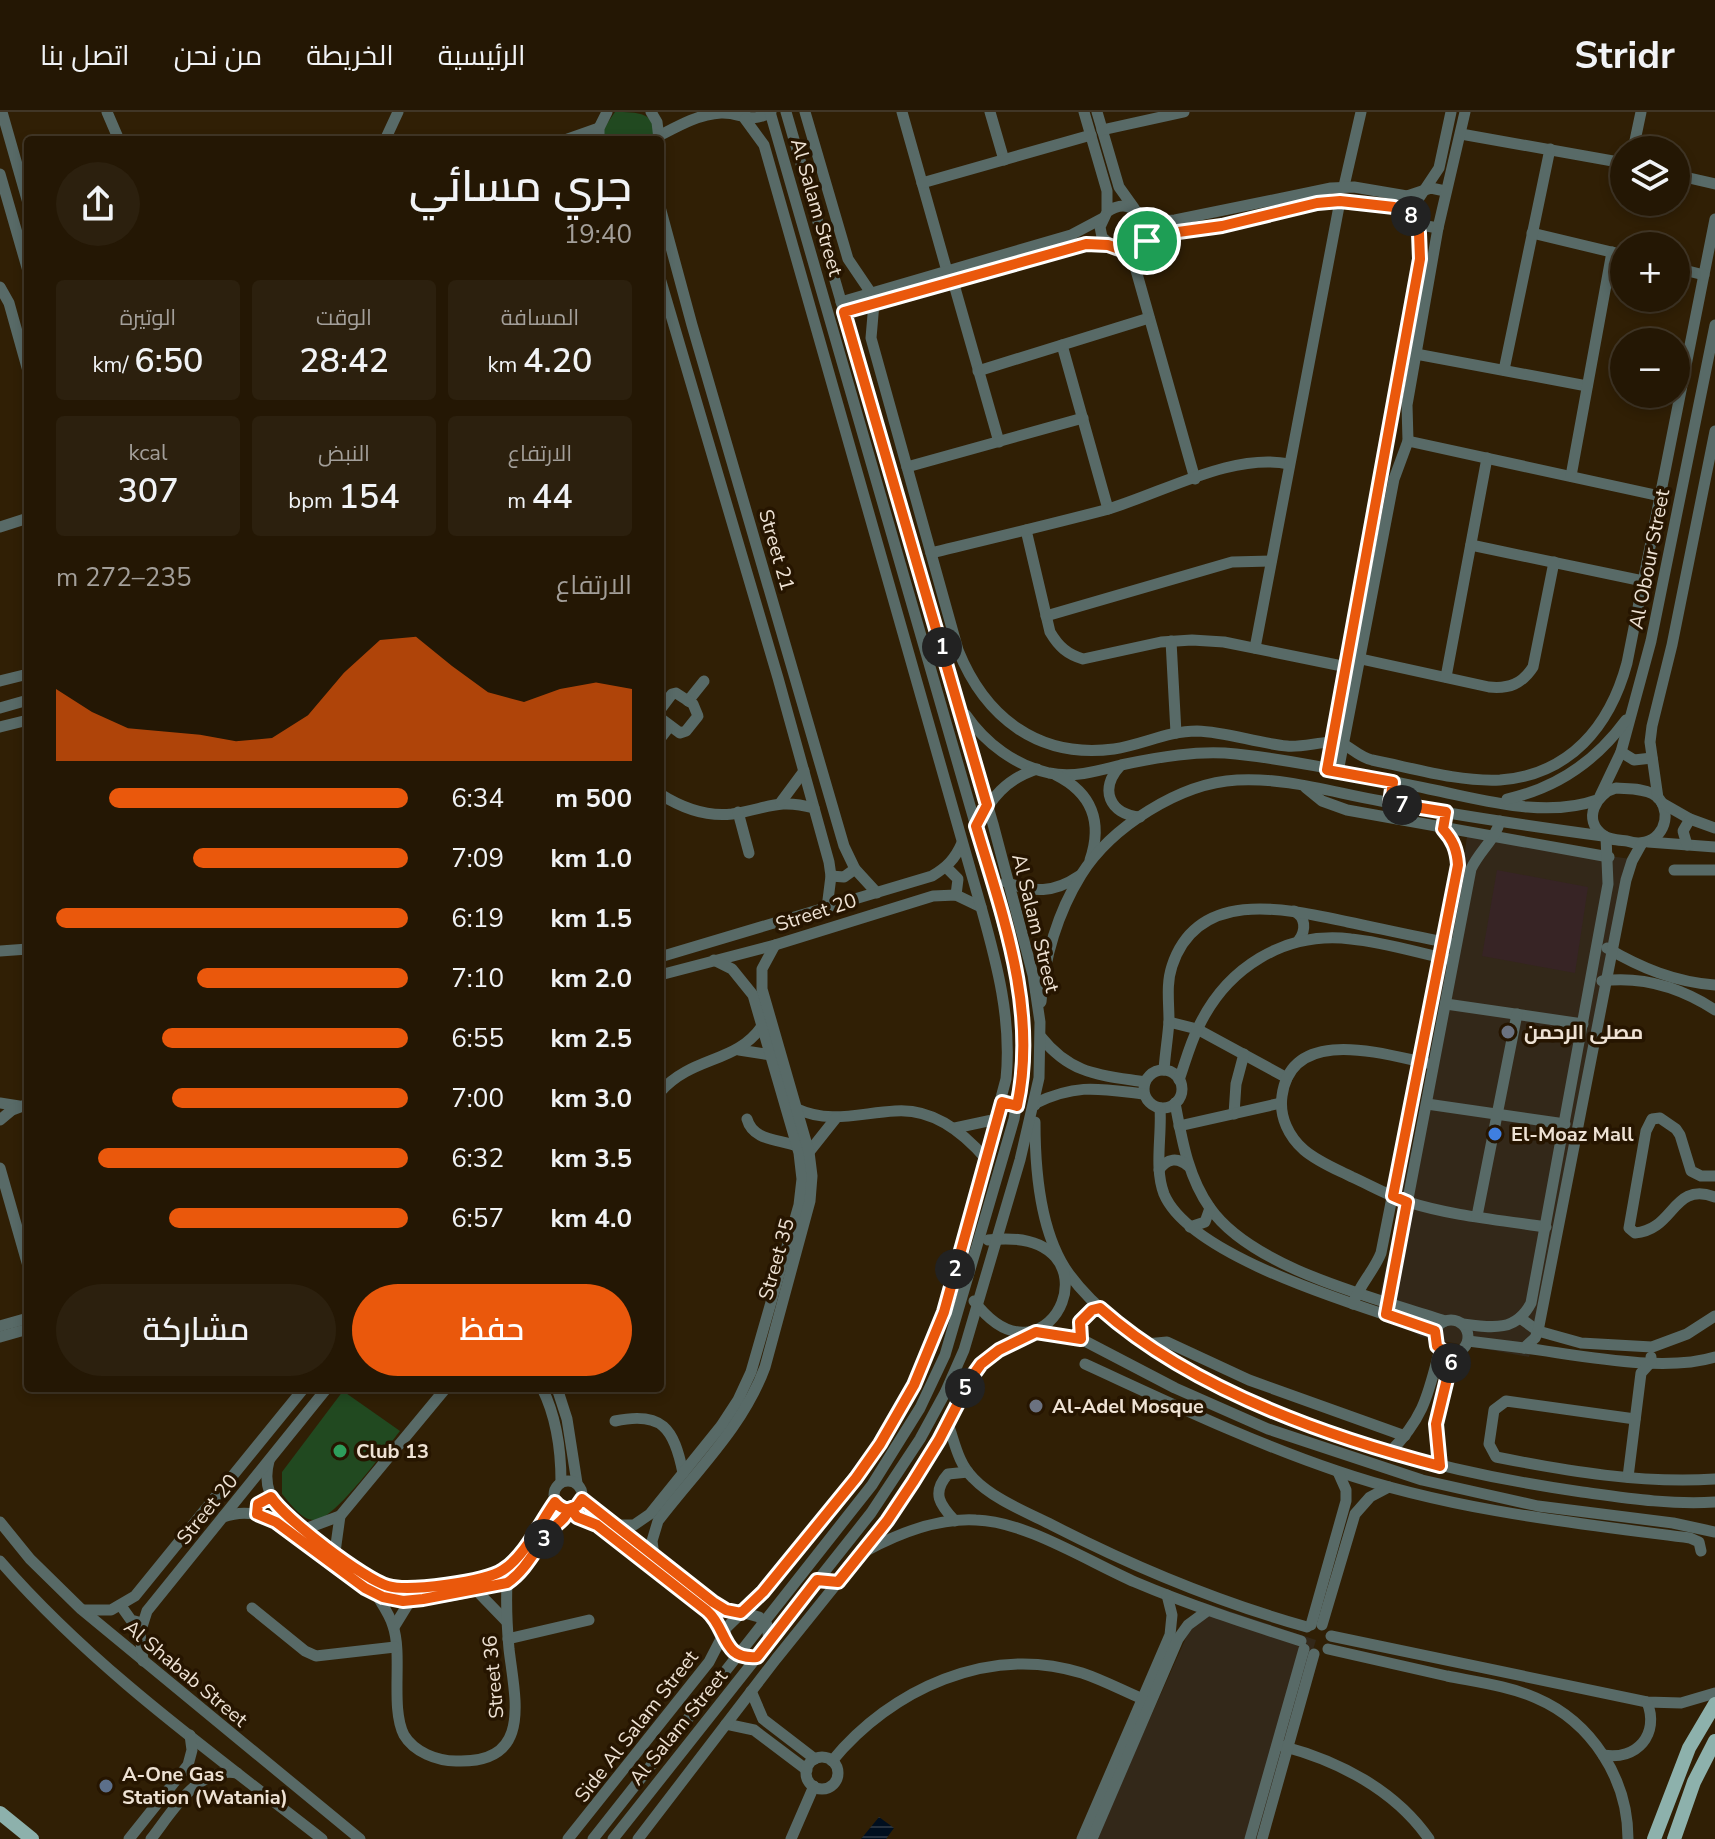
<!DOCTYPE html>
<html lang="ar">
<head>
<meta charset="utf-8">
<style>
	body { margin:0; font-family:"Nunito Sans",Cairo,sans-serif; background:#2c200e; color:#f1f3f6; direction:rtl; height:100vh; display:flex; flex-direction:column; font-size:30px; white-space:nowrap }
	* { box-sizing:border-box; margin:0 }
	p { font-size:26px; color:#a39f9a }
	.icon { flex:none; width:44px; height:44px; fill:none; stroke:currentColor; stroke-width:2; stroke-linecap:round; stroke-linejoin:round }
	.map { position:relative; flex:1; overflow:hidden; direction:ltr }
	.sheet { position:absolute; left:24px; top:24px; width:640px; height:1256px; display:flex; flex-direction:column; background:#241704; border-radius:8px; box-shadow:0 4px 12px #0003,0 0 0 2px #413626; direction:rtl }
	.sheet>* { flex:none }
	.buttons { position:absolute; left:1610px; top:24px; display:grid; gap:16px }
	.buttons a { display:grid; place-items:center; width:80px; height:80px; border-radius:50%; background:#241704; box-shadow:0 4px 12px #0003,0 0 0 2px #413626; font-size:40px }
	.pin { position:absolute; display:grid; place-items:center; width:68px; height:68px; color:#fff; margin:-34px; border:4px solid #fff; border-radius:50%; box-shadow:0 2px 8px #0007 }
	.km { position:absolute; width:40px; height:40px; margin:-20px; border-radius:50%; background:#222; color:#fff; font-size:22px; line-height:40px; text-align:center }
	.round { display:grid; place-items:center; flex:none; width:84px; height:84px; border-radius:42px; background:#2c200e }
	.summary { display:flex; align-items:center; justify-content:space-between; height:136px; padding:0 32px }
	h1 { font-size:44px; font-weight:600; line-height:60px }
	.figures { display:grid; grid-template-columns:repeat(3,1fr); gap:12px; height:136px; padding:8px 32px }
	.figures div { display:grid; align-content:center; border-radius:8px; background:#2c200e; text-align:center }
	.figures b { font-size:34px; font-weight:600 }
	.figures small { font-size:22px; font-weight:400 }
	.figures p { font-size:22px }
	.chart { height:224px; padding:16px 32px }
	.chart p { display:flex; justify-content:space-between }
	.chart svg { width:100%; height:144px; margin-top:8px; fill:#ea580c; opacity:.7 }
	.primary-button { display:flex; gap:16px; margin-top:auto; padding:16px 32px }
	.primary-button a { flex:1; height:92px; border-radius:48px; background:#ea580c; color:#fff; font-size:32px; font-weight:600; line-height:92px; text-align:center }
	.primary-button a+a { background:#2c200e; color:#f1f3f6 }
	ul { padding:0 32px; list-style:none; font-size:26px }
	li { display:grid; grid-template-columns:128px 96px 1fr; align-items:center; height:60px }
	li i { height:20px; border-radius:10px; background:#ea580c }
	header { display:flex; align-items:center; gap:48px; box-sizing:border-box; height:112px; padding:0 40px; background:#241704; border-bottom:2px solid #413626 }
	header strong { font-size:38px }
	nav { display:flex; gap:44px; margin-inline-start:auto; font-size:28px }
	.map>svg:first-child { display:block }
	.commercial { fill:#332819 }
	.education { fill:#372425 }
	.green { fill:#214920 }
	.water { fill:url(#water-rules) }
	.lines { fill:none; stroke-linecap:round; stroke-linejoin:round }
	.minor { stroke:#586a67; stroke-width:11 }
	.major { stroke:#8db1ac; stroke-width:14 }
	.route-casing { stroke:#fff; stroke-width:16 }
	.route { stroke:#ea580c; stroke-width:10 }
	.worship-dot { fill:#6b7280; stroke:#261500; stroke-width:3 }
	.shop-dot { fill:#3f7fe0; stroke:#261500; stroke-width:3 }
	.leisure-dot { fill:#2e9e5b; stroke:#261500; stroke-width:3 }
	.service-dot { fill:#5c6f8a; stroke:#261500; stroke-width:3 }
	.labels { text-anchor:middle; stroke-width:7; stroke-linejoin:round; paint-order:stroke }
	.street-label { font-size:20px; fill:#eee2d4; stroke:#261500 }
	.poi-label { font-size:20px; font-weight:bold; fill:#eee2d4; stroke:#261500; text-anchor:start }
</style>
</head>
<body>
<header>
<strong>Stridr</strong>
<nav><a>الرئيسية</a><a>الخريطة</a><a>من نحن</a><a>اتصل بنا</a></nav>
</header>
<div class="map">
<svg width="1715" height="1727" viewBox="0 0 1715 1727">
	<defs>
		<pattern id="water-rules" width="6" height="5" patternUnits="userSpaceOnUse" patternTransform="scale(2)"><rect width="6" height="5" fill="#000f1f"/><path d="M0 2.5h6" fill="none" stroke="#26323f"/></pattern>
	</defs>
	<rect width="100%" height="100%" fill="#301f05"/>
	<g class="commercial">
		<path d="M1467,724l164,23 -93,468 -9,30 -108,-20 -16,-10 -30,-10 38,-175 44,-232z"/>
		<path d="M1202,1490l114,38 -60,199h-160z"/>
	</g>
	<path class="education" d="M1497,758l91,17 -13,86 -93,-17z"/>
	<g class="green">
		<path d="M615,0c21,0 45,0 38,28h-49v-12z"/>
		<path d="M343,1279l57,40c-14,17 -65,89 -85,89 -13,1 -25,-17 -33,-26v-22z"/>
	</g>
	<path class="water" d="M879,1705l15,11 -8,11h-25z"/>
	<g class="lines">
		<g class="minor">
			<path d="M2,0l26,91"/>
			<path d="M107,0l12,28"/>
			<path d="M651,0l6,10 2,17"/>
			<path d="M805,0l43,147 23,34 3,10 -3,35 87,312c27,67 80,109 156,99 28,-4 54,-18 83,-18 30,1 59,12 90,15 15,2 43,-7 54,-3 11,5 18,14 31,17 41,8 86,22 128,20 70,-5 110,-54 127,-117l88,-444"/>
			<path d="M902,0l45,159"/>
			<path d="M990,0l14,48"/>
			<path d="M1084,0l23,79v21l-7,15 2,10 13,12c16,3 26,-4 30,-20l-6,-16c-11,-9 -20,-9 -32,-1"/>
			<path d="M1097,0l22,75 15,21"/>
			<path d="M1102,18l82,-18"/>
			<path d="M1461,22l163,29"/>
			<path d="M659,24c19,-10 40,-22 62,-23 21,-1 28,12 50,-1"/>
			<path d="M385,28l13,-28"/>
			<path d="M565,28l34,-12"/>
			<path d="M599,28v-12l8,-16"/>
			<path d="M1633,38l8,-38"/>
			<path d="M0,62l28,97"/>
			<path d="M1676,63l39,9"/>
			<path d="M922,71l169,-48"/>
			<path d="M1344,74l17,-74"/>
			<path d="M660,95l32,118 152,521 11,23 22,24"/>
			<path d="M1139,101l23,8 13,-1 156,-32 23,-1 53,9 24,-8 14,3"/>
			<path d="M1532,121l92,22"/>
			<path d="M1137,133l41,-13 44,-6 107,-24 65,5 15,7 12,11 17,3"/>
			<path d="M1130,137l65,230"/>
			<path d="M1676,156l28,7"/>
			<path d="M660,166l118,400 51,184 2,14 -4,32"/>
			<path d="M953,169l46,161"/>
			<path d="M0,175l9,16 19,68"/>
			<path d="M841,190l230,-67 32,-17"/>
			<path d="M844,200l242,-68 22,1"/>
			<path d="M1062,233l46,164"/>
			<path d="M1416,242l171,32"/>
			<path d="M1504,258l46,-221"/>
			<path d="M978,259l171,-53"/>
			<path d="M1408,329l252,55"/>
			<path d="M907,355l176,-49"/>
			<path d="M1571,364l41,-224"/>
			<path d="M0,415l28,-9"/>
			<path d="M1026,418l24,102c9,15 17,22 33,27l78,-17 31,-2 32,2 123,25"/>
			<path d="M1471,433l172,36"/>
			<path d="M931,441c58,-14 117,-28 174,-43 56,-16 127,-58 184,-46"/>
			<path d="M1046,504l186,-54 39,-1"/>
			<path d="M1171,529l5,92"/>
			<path d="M1255,536l85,-447"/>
			<path d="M1361,547l128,28c20,2 33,-3 44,-20l21,-105"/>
			<path d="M1446,565l41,-219"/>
			<path d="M0,569l28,-7"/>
			<path d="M688,589l16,-20"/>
			<path d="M0,596l28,-8"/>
			<path d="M660,598l12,-16 4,-1 17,11 5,12 -12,15 -6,2 -20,-15"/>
			<path d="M966,603c20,29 49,50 83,58 25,5 49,-2 72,-8 38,-8 77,-15 115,-11 65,7 129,22 193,35 52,10 115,30 168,11"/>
			<path d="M0,615l28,-7"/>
			<path d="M660,627l10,-13"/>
			<path d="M1621,640l13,8 18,-2"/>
			<path d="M1120,654c-21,23 -11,48 20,51"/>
			<path d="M1327,658l93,-511 -5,-55 24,-36 12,-56"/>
			<path d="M1338,660l56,-293 14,-38 -1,-36 31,-177 27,-116"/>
			<path d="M1056,663c36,18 47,47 34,85"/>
			<path d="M1306,676l16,13 25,9 262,47"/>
			<path d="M1616,676c12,1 26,0 37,6 20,12 14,43 -8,48 -6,2 -12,1 -18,-1 -8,-1 -18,-1 -24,-6 -21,-15 -7,-42 13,-47z"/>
			<path d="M660,682c22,14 46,23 72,20 35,-5 45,-16 82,-6"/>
			<path d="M1600,684l21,-44 30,-111 64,-316"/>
			<path d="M1658,686l-8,-56 2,-16 20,-81 43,-214"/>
			<path d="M1507,687c50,-11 89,-38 119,-79"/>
			<path d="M781,690l23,-31"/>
			<path d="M1662,691l28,16 25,9"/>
			<path d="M738,700l11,41"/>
			<path d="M976,714c15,-28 30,-47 61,-57"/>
			<path d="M1648,730l67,5"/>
			<path d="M1687,733l-4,-14 7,-12"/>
			<path d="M946,755l12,12 -2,16"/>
			<path d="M1674,758h41"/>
			<path d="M831,764l13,1 11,-8"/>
			<path d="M1006,770c27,11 48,11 73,-6"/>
			<path d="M1294,799c12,6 12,19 5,29"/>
			<path d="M1607,836c34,20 68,34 108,37"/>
			<path d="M0,839l28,-2"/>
			<path d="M660,845l272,-81c15,-9 23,-17 30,-33"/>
			<path d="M660,863l115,-30 158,-49 23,-1 25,12"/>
			<path d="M1602,869c41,-5 79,7 113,29"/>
			<path d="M1041,890c3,-44 17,-90 40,-127 30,-48 99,-92 156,-95 47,-3 98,13 144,21 73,14 148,25 222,35"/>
			<path d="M1446,892l137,20"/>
			<path d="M1169,910l28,7 90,49"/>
			<path d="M1041,925c30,38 60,38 104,45"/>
			<path d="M739,938l32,5"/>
			<path d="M1426,951c-46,-10 -135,-37 -144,33 -3,21 7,41 22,54 14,12 32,19 48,27 18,8 37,19 56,25 44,14 92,18 138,25"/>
			<circle cx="1163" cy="977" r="19"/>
			<path d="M1164,958c1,-16 4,-33 5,-49 0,-19 -3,-37 3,-55 26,-79 115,-57 176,-44 34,7 68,15 102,21"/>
			<path d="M1179,968c6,-17 11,-36 19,-52 28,-60 86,-97 153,-89 32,3 64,13 96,20"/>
			<path d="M660,980c33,-37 76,-28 102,-66"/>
			<path d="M0,991l19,3"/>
			<path d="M1175,991c7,37 13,74 35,105 43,61 166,90 235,113"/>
			<path d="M1427,992l138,20"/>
			<path d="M1035,993l1,-2c42,-20 64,-14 108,-9"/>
			<path d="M1160,996c2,28 -6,60 4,86 27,65 206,115 271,137"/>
			<path d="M797,997c33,15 63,4 98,2 38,-3 68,21 91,48"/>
			<path d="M1234,1002l2,-30 8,-30"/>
			<path d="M747,1007c6,22 32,20 50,27"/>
			<path d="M0,1008l12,-10 16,-6"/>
			<path d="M1035,1010c0,48 5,112 34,152 28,38 67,64 107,88 123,73 266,110 406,130 44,6 89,13 133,10"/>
			<path d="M1179,1014l102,-23"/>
			<path d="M955,1016l42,-9"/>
			<path d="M809,1040l27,-34"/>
			<path d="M0,1056l28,98"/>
			<path d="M1159,1058c8,-12 19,-13 29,-4"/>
			<path d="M1715,1064h-14l-10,-5 -11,-36 -4,-6 -16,-11 -8,1 -6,12 -17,97 6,5c40,-3 37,-52 80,-36"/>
			<path d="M1477,1104l40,-202"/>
			<path d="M1190,1115l15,-5 5,-14"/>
			<path d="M974,1189c77,101 153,-77 14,-61"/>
			<path d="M1353,1192c6,-19 21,-33 28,-51l77,-388 -4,-21 -11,-15 3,-17"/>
			<path d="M1386,1202l85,-445c9,-19 24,-29 29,-48"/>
			<path d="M1520,1206l18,13 43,12 71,4 35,-13 28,-18"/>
			<circle cx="1451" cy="1225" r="17"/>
			<path d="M1463,1212c29,4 53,8 68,-21l77,-419 -2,-47"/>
			<path d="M0,1214l28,-8"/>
			<path d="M0,1225l28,-8"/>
			<path d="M1081,1227c-4,-17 3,-27 19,-31"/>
			<path d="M1468,1229l56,7 11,-10 3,-7 88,-451 6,-19 10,-18"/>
			<path d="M1146,1232l21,-2 82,38 156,56"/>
			<path d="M1524,1236c55,7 139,25 191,9"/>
			<path d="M1085,1252c83,38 166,78 252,107 113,39 236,52 353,67l9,4 2,9"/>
			<path d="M542,1276c15,30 19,61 19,94"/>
			<path d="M557,1276l10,31 10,64"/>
			<path d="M1635,1307l-129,-18 -12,9 -5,34 7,13c71,14 146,27 219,22"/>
			<path d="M615,1309c47,-10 59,7 68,52"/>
			<path d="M948,1312c7,19 10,39 25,54 20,21 53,34 79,47 82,42 166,77 255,102"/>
			<path d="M1389,1341c35,-35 39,-58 51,-104"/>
			<path d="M269,1349c-5,18 -2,33 10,48l87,67 21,10 24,3 75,-12 17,-7 13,-12 39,-56"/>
			<path d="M1440,1354l-4,-42 17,-70"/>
			<path d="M1628,1365l13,-104 10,-11v-5"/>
			<circle cx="568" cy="1383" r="14"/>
			<path d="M582,1387l137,107 40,11 8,8 2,16"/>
			<path d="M571,1397l6,8 20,8 110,86c16,14 15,36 35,45"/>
			<path d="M257,1402l5,-14 9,-3"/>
			<path d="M223,1405c20,-7 35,-4 53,5 27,21 77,65 108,75 29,9 92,-5 123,-14 18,-13 28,-33 41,-50 7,-9 17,-12 21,-24"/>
			<path d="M955,1409c-15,-16 -24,-28 -7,-47l20,-2"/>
			<path d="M0,1410l30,37 51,50 279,230"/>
			<path d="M614,1413h20l16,-11 71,-88 17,-26 13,-28 48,-167 3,-26 -3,-26 -46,-158 -21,-26 -18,-9"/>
			<path d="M305,1417l35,-13 106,-128"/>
			<path d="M866,1439c33,-18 73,-33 110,-31 49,1 113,42 159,62 54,23 110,41 166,59"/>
			<path d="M335,1440l5,-36"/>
			<path d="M654,1444l-2,-15 6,-20c38,-50 85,-94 107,-154l45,-166 2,-25 -3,-24 -47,-163v-20l13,-24"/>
			<path d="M0,1449c93,107 211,191 322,278"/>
			<path d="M476,1478l30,31"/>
			<path d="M376,1482c6,10 14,21 17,32 10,29 -3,82 11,109 10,17 33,26 52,26 77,3 59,-61 53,-112 -2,-22 -3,-44 -2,-66"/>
			<path d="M121,1494l10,14 11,3"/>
			<path d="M252,1496l53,43 11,5 79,-9"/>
			<path d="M84,1498h27l24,-14 169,-208"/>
			<path d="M1311,1513l35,-124v-11l-8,-18"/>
			<path d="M1322,1513l33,-111 15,-17 19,-10"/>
			<path d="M394,1515l16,-26"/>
			<path d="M1331,1524l316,66 34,1 34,-10"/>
			<path d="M508,1527l81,-19"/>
			<path d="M1328,1537c40,9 80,18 119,27 30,6 62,10 89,22 56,24 92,81 92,141"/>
			<path d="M143,1549l-3,-28 7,-22 180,-223"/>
			<path d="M751,1579l12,28 52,40"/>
			<path d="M726,1612l28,6 53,40"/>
			<path d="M1282,1634c57,15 113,44 147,93"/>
			<path d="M1603,1643c34,6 57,-21 44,-53"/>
			<circle cx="822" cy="1661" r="16"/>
			<path d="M832,1649c59,-72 157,-117 250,-88 24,8 45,20 68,29"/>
			<path d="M129,1727l59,-74 4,-15 -2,-15"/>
			<path d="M151,1727c21,-27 47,-73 86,-66"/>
			<path d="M568,1727l141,-177 18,-35 36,-35 117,-148 34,-59 30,-73 62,-233c6,-59 -9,-115 -25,-172l-217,-762 -19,-26"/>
			<path d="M593,1727l279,-354 48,-77 25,-53 69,-236 9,-52v-54l-4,-26 -29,-112 -220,-763"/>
			<path d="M613,1727l258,-326 49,-74 25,-46 19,-43 56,-190 19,-82 1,-56 -7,-47 -40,-151 -207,-712"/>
			<path d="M638,1727l138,-180 111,-138 52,-81 32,-62 10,-14 18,-14 37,-18 45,7 94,49 93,41 154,51 116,26 135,17 42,9"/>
			<path d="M791,1727l23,-53"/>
			<path d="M1082,1727l88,-204 2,-20 -5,-20"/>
			<path d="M1092,1727l86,-200 10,-14 19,-14"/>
			<path d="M1250,1727l54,-190"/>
			<path d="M1262,1727l52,-185"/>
		</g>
		<g class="major">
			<path d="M0,1701l32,26"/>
			<path d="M1654,1727l35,-91 26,-44"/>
			<path d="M1674,1727l20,-57 21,-41"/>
		</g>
	</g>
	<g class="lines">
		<defs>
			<path id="route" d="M1147,129l-25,9 -14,-5 -22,-1 -242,68 143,493 -11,21c27,90 62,185 41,280l-15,-4 -58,210 -30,73 -34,59 -24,34 -93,114 -22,21 -15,-3 -13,-8 -131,-103 -5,7 -8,3c-4,12 -14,15 -21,24 -13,17 -23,38 -41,50l-84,16 -20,2 -20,-4 -18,-9 -89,-66 -19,-8 1,-10 13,-7c13,21 94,83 117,89 21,6 97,-4 115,-16 22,-14 37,-47 52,-68 4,5 9,8 16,7l6,8 20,8 110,86c21,18 14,49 50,46l60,-77 21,2 49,-61 26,-39 26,-42 32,-62 10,-14 18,-14 37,-18 45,7 -1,-17 12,-12 8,-2c91,81 224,128 340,158l-4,-42 17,-70 -9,-2 -7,-6 -2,-15 -49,-17 21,-112 -14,-6 65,-331c-1,-15 -5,-25 -15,-36l3,-17 -56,-9 3,-21 -66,-12 93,-511 -1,-26 -4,-14 -6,-5 -15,-7 -54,-6 -23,2 -95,23 -44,6 -31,9"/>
		</defs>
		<use href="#route" class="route-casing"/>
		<use href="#route" class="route"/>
	</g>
	<g class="worship-dot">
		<circle cx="1508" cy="920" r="8"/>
		<circle cx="1036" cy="1294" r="8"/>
	</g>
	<circle class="shop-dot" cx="1495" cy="1022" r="8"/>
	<circle class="leisure-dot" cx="340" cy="1339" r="8"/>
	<circle class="service-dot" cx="106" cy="1674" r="8"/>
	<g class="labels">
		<g class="street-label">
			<text transform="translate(817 95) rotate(74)" y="7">Al Salam Street</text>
			<text transform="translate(777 438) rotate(74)" y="7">Street 21</text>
			<text transform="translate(1649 447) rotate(-79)" y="7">Al Obour Street</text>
			<text transform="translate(816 800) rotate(-18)" y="7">Street 20</text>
			<text transform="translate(1036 811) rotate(76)" y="7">Al Salam Street</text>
			<text transform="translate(776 1147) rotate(-74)" y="7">Street 35</text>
			<text transform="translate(207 1397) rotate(-51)" y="7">Street 20</text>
			<text transform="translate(186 1561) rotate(40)" y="7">Al Shabab Street</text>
			<text transform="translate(493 1565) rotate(-95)" y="7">Street 36</text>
			<text transform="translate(636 1614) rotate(-52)" y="7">Side Al Salam Street</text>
			<text transform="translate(678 1615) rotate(-51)" y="7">Al Salam Street</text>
		</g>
		<g class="poi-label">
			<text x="1524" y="927">مصلى الرحمن</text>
			<text x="1511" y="1029">El-Moaz Mall</text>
			<text x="1052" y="1301">Al-Adel Mosque</text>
			<text x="356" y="1346">Club 13</text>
			<text x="122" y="1669">A-One Gas<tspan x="122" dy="23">Station (Watania)</tspan></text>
		</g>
	</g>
</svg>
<div class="buttons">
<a><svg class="icon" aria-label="layers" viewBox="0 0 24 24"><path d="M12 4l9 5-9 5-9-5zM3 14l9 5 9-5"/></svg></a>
<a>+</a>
<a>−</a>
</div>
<div class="pin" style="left:1147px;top:129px;background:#1e9e55"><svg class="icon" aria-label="arrive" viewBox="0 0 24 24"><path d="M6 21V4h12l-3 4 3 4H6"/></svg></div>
<b class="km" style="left:942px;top:535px">1</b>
<b class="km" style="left:955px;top:1157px">2</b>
<b class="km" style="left:544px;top:1427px">3</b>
<b class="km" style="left:965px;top:1276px">5</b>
<b class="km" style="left:1451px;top:1251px">6</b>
<b class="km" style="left:1402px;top:693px">7</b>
<b class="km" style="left:1411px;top:104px">8</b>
<section class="sheet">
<div class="summary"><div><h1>جري مسائي</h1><p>19:40</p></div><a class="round"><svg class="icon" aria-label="share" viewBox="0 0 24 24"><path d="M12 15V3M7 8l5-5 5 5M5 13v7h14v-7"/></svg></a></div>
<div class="figures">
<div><p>المسافة</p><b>4.20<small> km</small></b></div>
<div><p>الوقت</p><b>28:42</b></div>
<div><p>الوتيرة</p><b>6:50<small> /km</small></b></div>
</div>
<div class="figures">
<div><p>الارتفاع</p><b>44<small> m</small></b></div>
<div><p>النبض</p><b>154<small> bpm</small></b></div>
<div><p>kcal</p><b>307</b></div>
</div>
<div class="chart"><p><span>الارتفاع</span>235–272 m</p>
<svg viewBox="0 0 160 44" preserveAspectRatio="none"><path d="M0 44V22L10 29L20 34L30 35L40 36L50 38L60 37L70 30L80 17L90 7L100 6L110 15L120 23L130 26L140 22L150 20L160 22V44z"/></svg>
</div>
<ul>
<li><b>500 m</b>6:34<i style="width:85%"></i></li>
<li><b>1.0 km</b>7:09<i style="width:61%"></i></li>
<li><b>1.5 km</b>6:19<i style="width:100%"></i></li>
<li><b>2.0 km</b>7:10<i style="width:60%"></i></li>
<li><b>2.5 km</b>6:55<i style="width:70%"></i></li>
<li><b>3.0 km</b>7:00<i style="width:67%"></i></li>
<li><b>3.5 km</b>6:32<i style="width:88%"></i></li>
<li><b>4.0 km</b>6:57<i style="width:68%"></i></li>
</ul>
<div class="primary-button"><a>حفظ</a><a>مشاركة</a></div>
</section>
</div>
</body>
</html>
